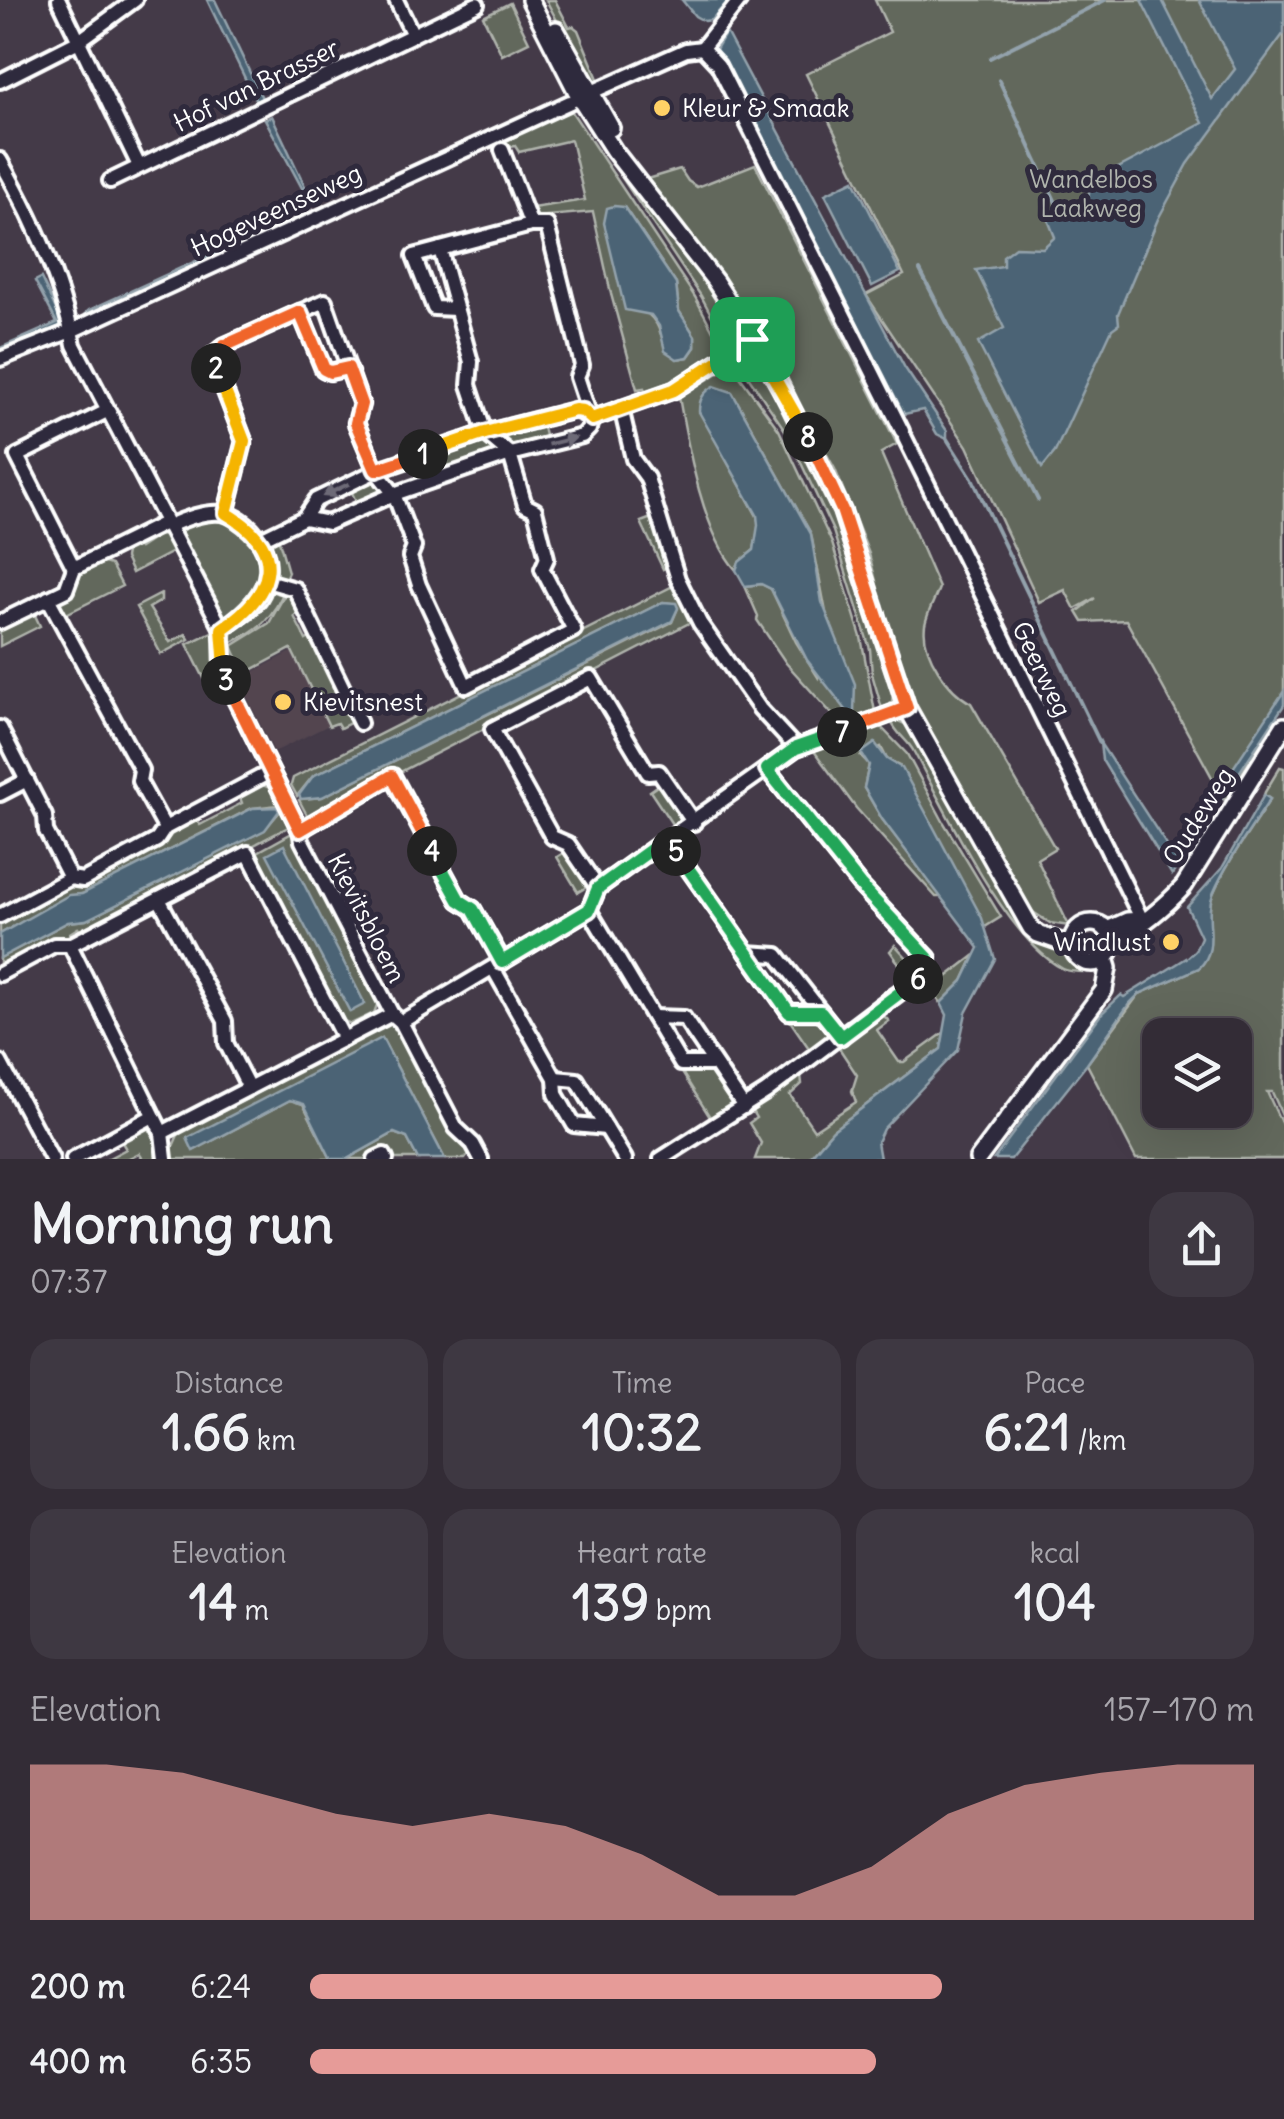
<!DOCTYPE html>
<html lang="en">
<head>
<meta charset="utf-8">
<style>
	body { margin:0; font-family:Delius,sans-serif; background:#3e3842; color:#f1f3f6; height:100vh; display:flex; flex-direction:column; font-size:38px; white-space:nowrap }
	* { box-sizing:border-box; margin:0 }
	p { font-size:32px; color:#a9a7ad }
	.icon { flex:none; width:55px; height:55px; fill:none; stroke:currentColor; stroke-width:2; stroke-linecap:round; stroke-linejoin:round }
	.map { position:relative; height:1159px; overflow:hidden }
	.side { display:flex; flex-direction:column; background:#332c36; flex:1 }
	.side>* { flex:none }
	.buttons { position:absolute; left:1142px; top:1018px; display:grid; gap:20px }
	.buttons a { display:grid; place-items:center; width:110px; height:110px; border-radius:20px; background:#332c36; box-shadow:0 10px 40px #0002,0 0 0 2px #4e4851; font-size:50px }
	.pin { position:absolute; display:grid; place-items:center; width:85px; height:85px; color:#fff; margin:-42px; border-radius:20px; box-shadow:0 5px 15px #0006 }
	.km { position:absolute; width:50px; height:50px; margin:-25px; border-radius:50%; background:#222; color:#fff; font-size:28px; line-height:50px; text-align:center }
	.round { display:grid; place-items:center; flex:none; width:105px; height:105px; border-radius:30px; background:#3e3842 }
	.summary { display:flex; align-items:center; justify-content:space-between; height:170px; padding:0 30px }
	h1 { font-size:55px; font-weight:700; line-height:75px }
	.stats { display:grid; grid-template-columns:repeat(3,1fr); gap:15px; height:170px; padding:10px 30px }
	.stats div { display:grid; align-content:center; border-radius:25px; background:#3e3842; text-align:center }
	.stats b { font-size:50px; font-weight:700 }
	.stats small { font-size:28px; font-weight:400 }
	.stats p { font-size:28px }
	.chart { height:280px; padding:20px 30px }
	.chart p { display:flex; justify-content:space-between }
	.chart svg { width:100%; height:180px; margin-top:10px; fill:#e69b98; opacity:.7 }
	ul { padding:0 30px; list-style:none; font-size:32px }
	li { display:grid; grid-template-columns:160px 120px 1fr; align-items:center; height:75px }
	li i { height:25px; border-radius:12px; background:#e69b98 }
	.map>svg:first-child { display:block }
	.built { fill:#524550 }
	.green { fill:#62685b; stroke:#b0b4ad; stroke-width:2.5; fill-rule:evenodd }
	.water { fill:#4b6474; stroke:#93a2ac; stroke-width:2.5 }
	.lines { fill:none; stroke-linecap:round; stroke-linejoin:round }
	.stream { stroke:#93a2ac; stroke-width:4 }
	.minor-casing { stroke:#fff; stroke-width:20 }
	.major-casing { stroke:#fff; stroke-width:22 }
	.minor { stroke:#2f2a3d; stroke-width:12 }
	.major { stroke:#2f2a3d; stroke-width:15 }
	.oneway { fill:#6d6a77 }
	.split-1-casing { stroke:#fff; stroke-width:20 }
	.split-2-casing { stroke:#fff; stroke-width:20 }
	.split-3-casing { stroke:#fff; stroke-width:20 }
	.split-4-casing { stroke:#fff; stroke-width:20 }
	.split-5-casing { stroke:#fff; stroke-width:20 }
	.split-6-casing { stroke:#fff; stroke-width:20 }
	.split-7-casing { stroke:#fff; stroke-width:20 }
	.split-8-casing { stroke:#fff; stroke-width:20 }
	.split-9-casing { stroke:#fff; stroke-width:20 }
	.split-1 { stroke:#f5b400; stroke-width:12 }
	.split-2 { stroke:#f0652b; stroke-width:12 }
	.split-3 { stroke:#f5b400; stroke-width:12 }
	.split-4 { stroke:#f0652b; stroke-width:12 }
	.split-5 { stroke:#22a559; stroke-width:12 }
	.split-6 { stroke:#22a559; stroke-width:12 }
	.split-7 { stroke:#22a559; stroke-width:12 }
	.split-8 { stroke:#f0652b; stroke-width:12 }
	.split-9 { stroke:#f5b400; stroke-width:12 }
	.poi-dot { fill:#ffd166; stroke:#2f2a3d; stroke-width:4 }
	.labels { text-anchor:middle; stroke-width:10; stroke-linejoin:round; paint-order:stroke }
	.street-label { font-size:25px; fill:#fff; stroke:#2f2a3d }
	.poi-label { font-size:25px; fill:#fff; stroke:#2f2a3d; text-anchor:start }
	.park-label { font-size:25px; fill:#b0b4ad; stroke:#2f2a3d }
</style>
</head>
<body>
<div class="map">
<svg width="1284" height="1159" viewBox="0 0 1284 1159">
	<rect width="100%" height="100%" fill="#443a48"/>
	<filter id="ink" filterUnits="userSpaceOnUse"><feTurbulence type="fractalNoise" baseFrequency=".01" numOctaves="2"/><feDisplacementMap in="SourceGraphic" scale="20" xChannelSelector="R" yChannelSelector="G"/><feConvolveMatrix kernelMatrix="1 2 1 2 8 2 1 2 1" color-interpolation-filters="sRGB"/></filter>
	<g filter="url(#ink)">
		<path class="built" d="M293,651l36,74 -55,27 -36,-72z"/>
		<g class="green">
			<path d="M546,0h9l14,27 4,-1 5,4 20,49 -3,5 -5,-2z"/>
			<path d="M875,0h409v703l-59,98 -99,-181 -43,2 -6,-10 18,-14 -20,11 -10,-19 -26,12 -72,-156 -101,-151 38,-20 -98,-201 84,-42z"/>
			<path d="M510,3l19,39 -27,13 -19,-39z"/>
			<path d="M570,109l125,188 27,51 -1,6 -74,43 -3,-9 -7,1 -26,-95 -18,-82 -57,5 -4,-9 53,-8 -14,-60 -52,12 -4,-6 -11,2 -4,-10zM624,207l52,77 3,27 16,25v11l-7,10 -11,2c-21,-18 -11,-30 -30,-46z"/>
			<path d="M586,119l61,90 61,76 26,42 1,8 -6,13 -28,-52 -117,-175z"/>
			<path d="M755,164l142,280 -16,9 58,135c-4,11 -12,25 -14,37 -4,28 23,66 46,78l84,145 -18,11 32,67 -19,-3 -17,-11 -50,-75 -39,-68 -43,-90 -32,-125 -34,-85 -56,-100 -55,-85 -77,-105 33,-10 8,12 9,6z"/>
			<path d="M743,355l14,8 60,111 25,58 51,162 -1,8 -9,10 -11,-38 -2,-25 -37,-118 -46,-98 -52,-76z"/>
			<path d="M725,369l10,1 44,60 53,113 29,94 14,75 -34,12 -55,-61 -29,-43 1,-4 -13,-30 16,-2 10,5 25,53 22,35 10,-54 -17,-89 -79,-142 -18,-5c-11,6 -15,12 -14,25l57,104 2,9 -5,25 -15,12 -3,8c-33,-37 -48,-123 -57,-173z"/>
			<path d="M542,423l4,17 -36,9 -7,-4 -1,-7 4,-5z"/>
			<path d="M483,438l10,5 1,7 -5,6 -49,17 -6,-17z"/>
			<path d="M373,478l5,1 5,10 -4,6 -22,9 -7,-16z"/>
			<path d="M654,517l15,49 -6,3 -22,-47z"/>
			<path d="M200,519c68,0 85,73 23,101l-47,-89z"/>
			<path d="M159,535l6,1 9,15 -42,22 -7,-15 2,-10 9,-4 3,4z"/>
			<path d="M278,537l10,35 -4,9 -11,-5 -4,-28z"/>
			<path d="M101,562l10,3 11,21 -62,31 -4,-16 20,-27z"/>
			<path d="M673,586l18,36 -382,197 -10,-19 2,-1 21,-2 350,-175 6,-14 -2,-4 -13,-2 -350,174 -16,20 -6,-11 2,-7z"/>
			<path d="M270,588h15c-10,29 -28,43 -55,55l4,-16z"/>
			<path d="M288,589l13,23 -7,4 12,24 4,-2 42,84 -12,6 -3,-5 -8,3 -38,-77 -47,25 -12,-28 37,-23z"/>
			<path d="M161,594v7l-12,7 21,34 16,-8 3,5 -28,15 -25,-47z"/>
			<path d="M34,613l6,13 -40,20v-16z"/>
			<path d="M216,630l-1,50 -8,4 -20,-40z"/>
			<path d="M896,720l14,6 52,100 64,102 40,23 20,21c-7,0 -17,0 -23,-3 -57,-30 -118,-159 -149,-217 -6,-12 -18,-18 -23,-31z"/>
			<path d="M880,726l27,28 37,69 57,94 -16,10 -86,-162 -12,-6 -6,-12 -20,9 8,8 -5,24 18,31 60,78h-6l-80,-89 -45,-61 21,-7 2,8 4,-1 -1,-5z"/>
			<path d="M1280,767l4,1v351l-12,-27h-5l17,37v30h-148l-49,-95 52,-70 60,-26c21,-21 4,-48 14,-74 14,-33 38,-64 57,-95l-6,-4 1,-3zM1160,1035h75v75h-75z"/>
			<path d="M660,784l25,36 -11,7 -24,-36z"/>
			<path d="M263,785l9,4 7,16 -27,3 -170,86 -13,2 -69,38v-12l73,-39 11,2 78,-38 4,-14 29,-15 5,7 42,-22 -3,-8z"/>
			<path d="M282,809l8,17 -207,109 -5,-7 -8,5 4,7 -12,-4 -62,34v-12l68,-36 18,-2 178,-90z"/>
			<path d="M292,833l87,167 -5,13 -23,11 -10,-4 -87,-166z"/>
			<path d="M565,852l23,34 -10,6 -21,-35z"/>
			<path d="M895,945l16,17 7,-7 7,10 -15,14 -20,-28z"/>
			<path d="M975,955l-12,26 -22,22 -10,-14z"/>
			<path d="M884,1016l5,5 -12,9 22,32h5l41,-30 -4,17 -108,81 -25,29h-53l6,-16 -12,-20 7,-5 -4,-7 49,-36 1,9 -12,11 24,35 42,-28 -4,-11 5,-16 -18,-27z"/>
			<path d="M820,1017l12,19 -19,18 -25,-36z"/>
			<path d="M391,1023l5,2 59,113 16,14 -6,7h-20l-63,-121 -189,113 97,-51 13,4 28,55h-159l-2,-6 8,-18z"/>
			<path d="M681,1071l33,1 20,27 -2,11 -19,12z"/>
			<path d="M147,1126l8,14 1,19h-13l-4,-6 -12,6h-20l19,-10 -6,-10z"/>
			<path d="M394,1133l13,5 11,21h-24l-7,-11 -22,11h-18z"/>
		</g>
		<g class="water">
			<path d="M207,0h8l47,98 -6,3z"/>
			<path d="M682,0h47l-18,20 -7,1 -9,-5z"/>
			<path d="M1141,0h21l50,99 23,-30 -36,-69h85v33l-96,131 -30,55 -40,95 1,10 -7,5 -57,123 -13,16 -64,-125 26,-15 -28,-58 27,-4v-10l12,-9 28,1 12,-11 -9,-22 23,-14 9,7 10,-5 2,-20 113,-60z"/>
			<path d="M726,32l179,336 42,63v8l-10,-5 -14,-24 -19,4 -188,-365z"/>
			<path d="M272,116l38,81 -1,4 -44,-82z"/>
			<path d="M854,180l46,92 -28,14 -47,-92z"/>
			<path d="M614,206l10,1 52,77 3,27 16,25v11l-7,10 -11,2 -12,-8 -6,-25 -8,-11 -26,-5 -21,-87 3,-15z"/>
			<path d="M259,232l1,4 -175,78 4,-4z"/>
			<path d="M41,278l21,44 -1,4 -61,27v-5l57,-25 -22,-42z"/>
			<path d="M714,386l18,6 79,142 11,68 33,82 -1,28 -4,3 -43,-55 -36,-71 -10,-5 -16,2 -9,-16 3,-8 15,-12 4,-25 -1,-10 -58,-103c0,-13 4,-19 15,-26z"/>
			<path d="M663,602l13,1 2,5 -6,13 -350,176 -21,2 -2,-4 14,-19z"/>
			<path d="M1284,691v14l-75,113 -3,-9z"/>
			<path d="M875,743l12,16 15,9 80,150 13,41 -29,54 -8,37 -75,79 -6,13 3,17h-72l25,-29 108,-81 6,-34 -6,-12 22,-22 16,-33 -97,-129 -18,-31 5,-23 -8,-12z"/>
			<path d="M1100,743l79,121 -7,11 -70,-115z"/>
			<path d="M1264,795l6,4c-19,30 -43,62 -57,95 -10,26 8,53 -14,74l-60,26 -10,10 -42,60 -76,95h-17l108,-146 19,-18 3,2 64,-40 7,-6 6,-14 -14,-30 35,-39z"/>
			<path d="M277,807l2,4 -14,19 -179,90 -18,2 -68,36v-24l69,-39 13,-1 171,-86z"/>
			<path d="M284,845l81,159 -15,8 -83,-158z"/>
			<path d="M382,1038l63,121h-27l-11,-21 -13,-5 -47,26h-16l-27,-55 -14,-4 -97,51 -6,-13z"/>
		</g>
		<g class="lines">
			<g class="stream">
				<path d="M990,58l115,-58"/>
				<path d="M999,80l59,127"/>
				<path d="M920,270l118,230"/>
				<path d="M947,439l25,39 128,265"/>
			</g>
			<defs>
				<g id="minor">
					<path d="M59,0l80,166"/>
					<path d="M396,0l17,35"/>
					<path d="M702,48l16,17 184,366"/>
					<path d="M702,48l38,-48"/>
					<path d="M0,81l79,-40 56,-41"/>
					<path d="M585,95l101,-45 16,-2"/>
					<path d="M502,150l29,75"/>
					<path d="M0,160c32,56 62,122 74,185l148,284 1,46 77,155 2,11 90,173 9,8 55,106 17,16 8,15"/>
					<path d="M110,181l367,-177"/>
					<path d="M456,309l-22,-1 -20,-52 117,-31h16l35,140 -5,12 14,42"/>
					<path d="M0,359l71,-28 499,-229"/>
					<path d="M348,368l-18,4 -7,-3 -23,-57 25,-11 36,103 -5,19 20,48 18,23 20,53 -4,10 9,28 47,101 108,-56 -32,-61 5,-11 -12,-48 -10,-5 -15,-51 -25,-21 -16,-48 2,-23 -31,-113"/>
					<path d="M621,408l12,51 14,19 31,101 22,44 60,86 36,39"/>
					<path d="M905,438l237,482"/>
					<path d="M226,513l18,-72 -32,-85 12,-10 76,-34"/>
					<path d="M304,518l24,5 66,-29 116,-40 72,-18 7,-7 2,-10 83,-29 79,-51"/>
					<path d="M169,526c15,-7 36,-15 53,-13 38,5 58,54 37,86 -9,12 -24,21 -37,30"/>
					<path d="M261,539l43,-21 12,-18 60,-29 109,-38 90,-23 15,7"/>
					<path d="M74,568l-57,-112 90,-45"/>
					<path d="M267,581l28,8 65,134"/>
					<path d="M48,598l93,172 -2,11 26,47"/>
					<path d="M0,622l66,-32 8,-22 91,-45"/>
					<path d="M0,728l45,88 1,15 24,47"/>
					<path d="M0,794l27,-14"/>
					<path d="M300,830l93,-54 66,124 14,9 30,53"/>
					<path d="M667,838l122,174h32"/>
					<path d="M598,888l-30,-44 -16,-7 -60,-108 99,-51 57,95 11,-1 35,51"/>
					<path d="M159,899l66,122 1,22 23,45"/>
					<path d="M589,910l92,154h33"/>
					<path d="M0,916l70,-38 13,2 74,-40 8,-12 105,-56"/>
					<path d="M70,945l92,188 3,26"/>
					<path d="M747,953l30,2 64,82"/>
					<path d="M493,968l62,110 1,16 18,31 32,3"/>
					<path d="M0,974l54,-29h16l178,-92 96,186"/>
					<path d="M653,1017l31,1 60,89"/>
					<path d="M401,1022l188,-112 9,-22 198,-140 111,-40"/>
					<path d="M0,1062l52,97"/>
					<path d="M555,1078l22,2 48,79"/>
					<path d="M162,1133l230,-119"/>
					<path d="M73,1159l80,-43"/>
					<path d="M375,1159l9,-4 2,4"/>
					<path d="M661,1159l105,-67 163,-123v-11l-69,-73 -93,-116"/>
				</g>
				<g id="major">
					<path d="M530,0l50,98 34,53 101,130 60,94 67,136 65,197 124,220 7,6 34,12"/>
					<path d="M556,30l55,98"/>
					<circle cx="1092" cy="943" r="20"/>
					<path d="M1107,930l20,-9 15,-1"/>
					<path d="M1112,943c26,-15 51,-34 72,-57l100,-160"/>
					<path d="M978,1159l126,-169 4,-22 -3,-10"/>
				</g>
			</defs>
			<use href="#minor" class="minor-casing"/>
			<use href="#major" class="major-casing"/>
			<use href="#minor" class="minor"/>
			<use href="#major" class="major"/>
		</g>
		<defs><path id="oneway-solid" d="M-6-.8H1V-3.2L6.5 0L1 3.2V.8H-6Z" transform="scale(2.5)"/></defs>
		<g class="oneway">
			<use href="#oneway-solid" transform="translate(562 441) rotate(-14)"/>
			<use href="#oneway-solid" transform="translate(336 490) rotate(154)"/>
		</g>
	</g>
	<g class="lines" filter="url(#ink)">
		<defs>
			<path id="split-1" d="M423,454l62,-21 90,-23 8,1 9,8 82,-29 78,-51"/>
			<path id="split-2" d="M216,368l-4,-12 12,-10 76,-34 24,57 6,3 18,-4 13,36 -5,19 20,47 47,-16"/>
			<path id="split-3" d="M216,368l28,73 -18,72c62,36 50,79 -4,116l4,51"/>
			<path id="split-4" d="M226,680l74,150 92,-54 40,75"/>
			<path id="split-5" d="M432,851l27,49 14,9 29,53 87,-52 9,-22 69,-50 9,13"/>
			<path id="split-6" d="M676,851l113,161h32l20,25 77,-58"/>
			<path id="split-7" d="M842,732l-46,16 -29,21 93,116 68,73 1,11 -11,10"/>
			<path id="split-8" d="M808,437l34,73 65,198 -65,24"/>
			<path id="split-9" d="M752,339l56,98"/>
		</defs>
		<use href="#split-1" class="split-1-casing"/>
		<use href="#split-2" class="split-2-casing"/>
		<use href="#split-3" class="split-3-casing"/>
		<use href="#split-4" class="split-4-casing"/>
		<use href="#split-5" class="split-5-casing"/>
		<use href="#split-6" class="split-6-casing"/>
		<use href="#split-7" class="split-7-casing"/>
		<use href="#split-8" class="split-8-casing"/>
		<use href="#split-9" class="split-9-casing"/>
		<use href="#split-1" class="split-1"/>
		<use href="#split-2" class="split-2"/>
		<use href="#split-3" class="split-3"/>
		<use href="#split-4" class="split-4"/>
		<use href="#split-5" class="split-5"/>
		<use href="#split-6" class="split-6"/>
		<use href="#split-7" class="split-7"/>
		<use href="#split-8" class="split-8"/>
		<use href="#split-9" class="split-9"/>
	</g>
	<g class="poi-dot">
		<circle cx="662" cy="108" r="10"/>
		<circle cx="283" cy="702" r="10"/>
		<circle cx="1171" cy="942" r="10"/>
	</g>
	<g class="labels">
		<g class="street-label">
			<text transform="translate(256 85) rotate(-26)" y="9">Hof van Brasser</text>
			<text transform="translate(276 210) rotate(-25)" y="9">Hogeveenseweg</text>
			<text transform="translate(1042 669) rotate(64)" y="9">Geerweg</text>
			<text transform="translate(1198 816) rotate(-58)" y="9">Oudeweg</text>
			<text transform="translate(367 918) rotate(63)" y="9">Kievitsbloem</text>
		</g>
		<g class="poi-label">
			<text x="682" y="117">Kleur &amp; Smaak</text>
			<text x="303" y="711">Kievitsnest</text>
			<text x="1151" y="951" text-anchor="end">Windlust</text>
		</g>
		<g class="park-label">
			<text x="1091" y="188">Wandelbos<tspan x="1091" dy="29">Laakweg</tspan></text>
		</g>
	</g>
</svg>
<div class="buttons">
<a><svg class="icon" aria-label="layers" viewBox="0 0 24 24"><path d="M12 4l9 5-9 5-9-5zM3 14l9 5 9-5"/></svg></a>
</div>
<div class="pin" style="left:752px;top:339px;background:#1e9e55"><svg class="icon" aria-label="arrive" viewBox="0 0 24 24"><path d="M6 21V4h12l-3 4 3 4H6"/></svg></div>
<b class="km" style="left:423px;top:454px">1</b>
<b class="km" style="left:216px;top:368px">2</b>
<b class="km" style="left:226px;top:680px">3</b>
<b class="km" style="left:432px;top:851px">4</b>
<b class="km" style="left:676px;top:851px">5</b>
<b class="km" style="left:918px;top:979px">6</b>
<b class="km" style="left:842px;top:732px">7</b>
<b class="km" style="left:808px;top:437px">8</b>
</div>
<section class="side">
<div class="summary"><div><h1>Morning run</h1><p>07:37</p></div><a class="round"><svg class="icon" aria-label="share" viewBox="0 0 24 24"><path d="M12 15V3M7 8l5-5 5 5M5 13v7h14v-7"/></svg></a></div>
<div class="stats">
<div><p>Distance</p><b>1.66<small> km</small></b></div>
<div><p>Time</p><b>10:32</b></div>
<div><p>Pace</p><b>6:21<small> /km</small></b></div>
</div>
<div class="stats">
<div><p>Elevation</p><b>14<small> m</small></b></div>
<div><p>Heart rate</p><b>139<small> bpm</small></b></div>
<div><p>kcal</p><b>104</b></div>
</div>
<div class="chart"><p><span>Elevation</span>157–170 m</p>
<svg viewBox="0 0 160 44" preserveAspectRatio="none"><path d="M0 44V6L10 6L20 8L30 13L40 18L50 21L60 18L70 21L80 28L90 38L100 38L110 31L120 18L130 11L140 8L150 6L160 6V44z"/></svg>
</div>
<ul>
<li><b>200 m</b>6:24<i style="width:67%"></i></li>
<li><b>400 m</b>6:35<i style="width:60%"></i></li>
</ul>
</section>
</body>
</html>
